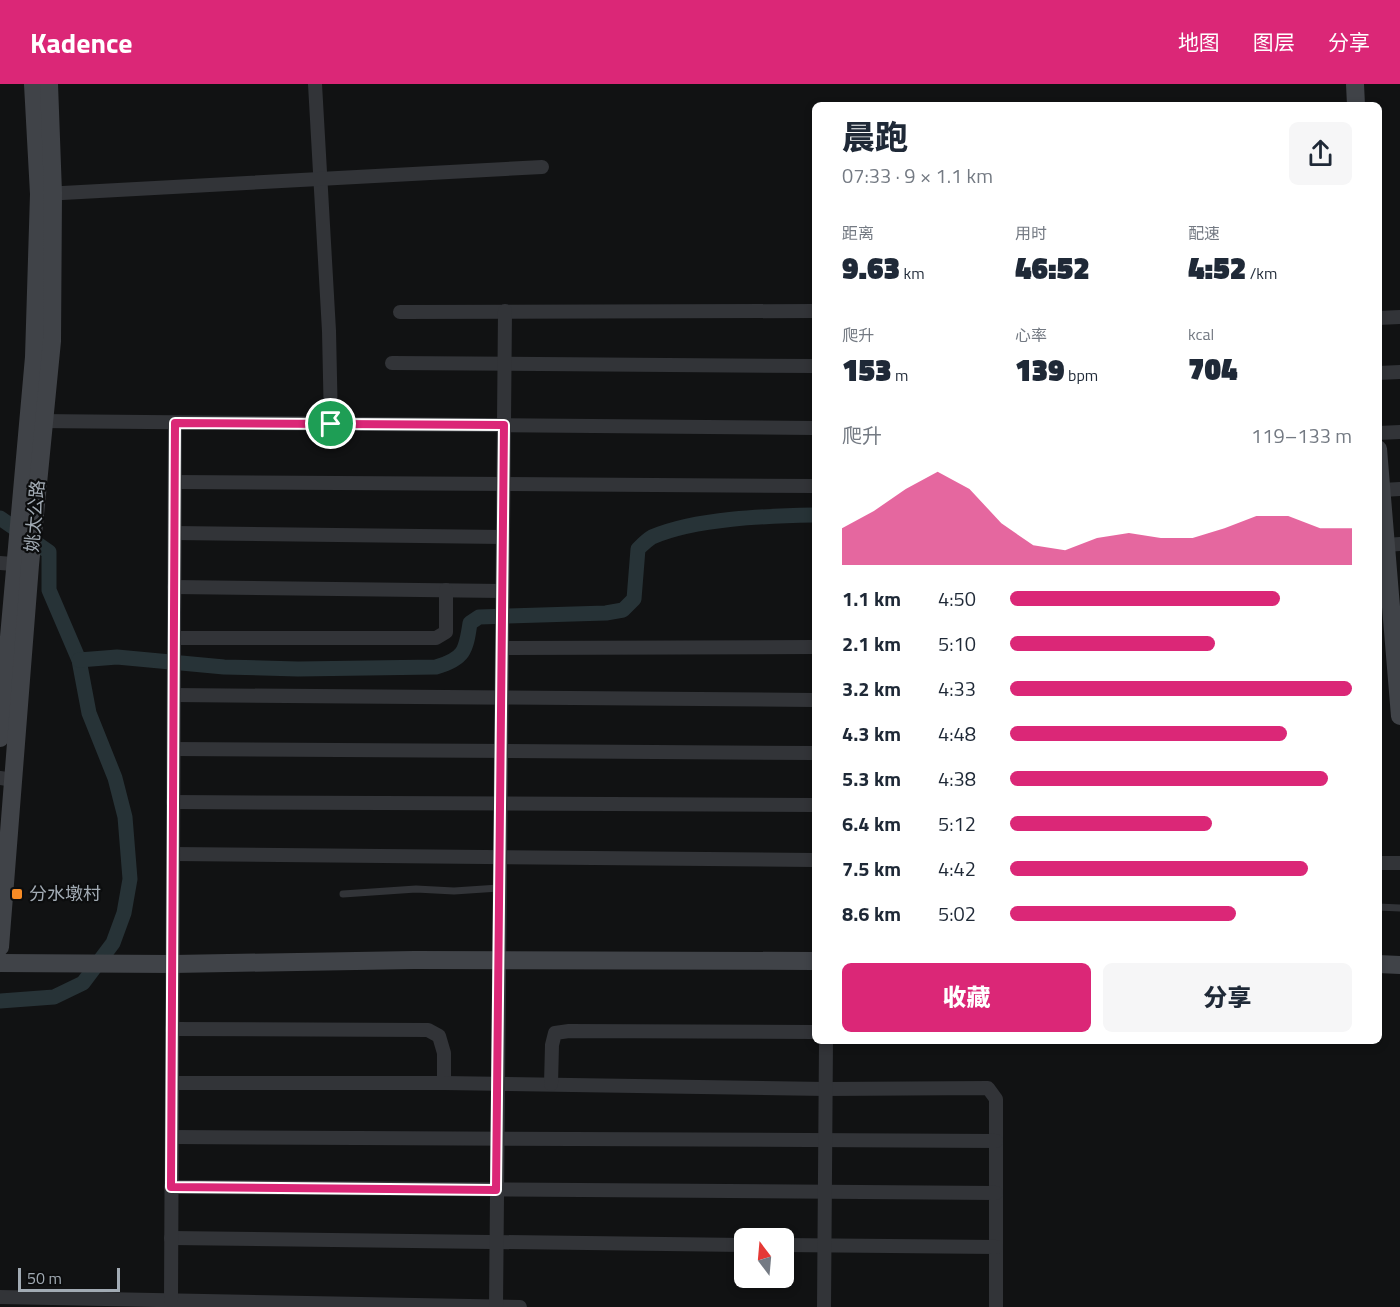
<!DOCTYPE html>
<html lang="zh">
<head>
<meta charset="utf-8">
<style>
	body { margin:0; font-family:"Titillium Web","Noto Sans SC",sans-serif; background:#f6f6f7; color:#1f2937; height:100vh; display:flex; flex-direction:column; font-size:22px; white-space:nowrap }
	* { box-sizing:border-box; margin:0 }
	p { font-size:20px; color:#747a83 }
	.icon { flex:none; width:33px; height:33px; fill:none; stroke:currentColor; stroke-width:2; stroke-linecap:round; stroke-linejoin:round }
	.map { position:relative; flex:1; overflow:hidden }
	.drawer { position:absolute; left:812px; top:18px; width:570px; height:942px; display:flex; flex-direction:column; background:#fff; border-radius:9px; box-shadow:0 3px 9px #0003 }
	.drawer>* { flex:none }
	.needle { width:39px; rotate:344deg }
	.buttons { position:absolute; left:734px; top:1144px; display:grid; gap:12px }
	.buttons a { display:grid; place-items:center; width:60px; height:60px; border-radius:9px; background:#fff; box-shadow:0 3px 9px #0003; font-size:30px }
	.scale { position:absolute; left:18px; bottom:15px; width:102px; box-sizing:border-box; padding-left:6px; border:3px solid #a2abb4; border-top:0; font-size:16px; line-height:21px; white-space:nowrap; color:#a2abb4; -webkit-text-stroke:4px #0c0d0e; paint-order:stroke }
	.pin { position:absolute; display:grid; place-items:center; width:51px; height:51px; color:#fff; margin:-26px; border:3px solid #fff; border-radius:50%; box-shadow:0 2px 6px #0007 }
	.round { display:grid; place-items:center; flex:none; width:63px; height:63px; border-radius:9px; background:#f6f6f7 }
	.summary { display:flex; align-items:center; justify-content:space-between; height:102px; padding:0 30px }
	h1 { font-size:33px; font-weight:800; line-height:45px }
	.stats { display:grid; grid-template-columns:repeat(3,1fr); gap:9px; height:102px; padding:6px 30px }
	.stats div { display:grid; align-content:center }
	.stats b { font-size:30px; font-weight:800 }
	.stats small { font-size:16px; font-weight:400 }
	.stats p { font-size:16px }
	.chart { height:168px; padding:12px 30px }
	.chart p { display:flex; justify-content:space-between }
	.chart svg { width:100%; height:108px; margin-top:6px; fill:#db2777; opacity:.7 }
	.primary-button { display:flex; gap:12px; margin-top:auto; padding:12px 30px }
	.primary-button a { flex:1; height:69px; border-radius:9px; background:#db2777; color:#fff; font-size:24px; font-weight:800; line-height:69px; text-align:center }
	.primary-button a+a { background:#f6f6f7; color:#1f2937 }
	ul { padding:0 30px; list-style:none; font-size:20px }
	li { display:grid; grid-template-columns:96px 72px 1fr; align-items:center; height:45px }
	li i { height:15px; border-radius:8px; background:#db2777 }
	header { display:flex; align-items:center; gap:36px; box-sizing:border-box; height:84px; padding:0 30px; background:#db2777; color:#fff }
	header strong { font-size:28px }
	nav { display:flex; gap:33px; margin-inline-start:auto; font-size:21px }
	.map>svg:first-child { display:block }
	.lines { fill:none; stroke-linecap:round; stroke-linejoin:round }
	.canal { stroke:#273337; stroke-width:15 }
	.lane { stroke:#323438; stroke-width:7 }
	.street { stroke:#323438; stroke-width:14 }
	.secondary { stroke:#404348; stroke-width:18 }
	.route-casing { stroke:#fff; stroke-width:12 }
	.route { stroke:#db2777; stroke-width:8 }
	.poi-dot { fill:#f78b25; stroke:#0c0d0e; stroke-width:2 }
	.labels { text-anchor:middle; stroke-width:4.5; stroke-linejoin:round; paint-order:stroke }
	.street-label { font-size:18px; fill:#a2abb4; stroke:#0c0d0e }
	.poi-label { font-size:18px; fill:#a2abb4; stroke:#0c0d0e; text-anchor:start }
</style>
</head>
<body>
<header>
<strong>Kadence</strong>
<nav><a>地图</a><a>图层</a><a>分享</a></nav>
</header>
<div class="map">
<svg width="1400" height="1223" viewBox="0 0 1400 1223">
	<rect width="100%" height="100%" fill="#111213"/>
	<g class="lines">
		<g class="canal">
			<path d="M0,434l49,34v38l30,70 10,53 26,65 10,39 5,62 -6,34 -11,30 -30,40 -29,14 -54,4"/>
			<path d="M79,576l38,-3 107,10 74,2 138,-2c28,-8 30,-16 34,-44l9,-6 127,-4 17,-3 11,-11 4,-50c4,-4 9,-9 14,-12 44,-19 115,-21 162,-22"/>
		</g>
		<g class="lane">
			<path d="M343,810l73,-5 38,2 45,-3"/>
			<path d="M1378,823l22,1"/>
		</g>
		<g class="street">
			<path d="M315,0l14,247 2,93"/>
			<path d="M44,110l498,-27"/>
			<path d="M400,228l414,-1"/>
			<path d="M1378,234l22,-1"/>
			<path d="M392,279l422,3"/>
			<path d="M1378,289l22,-1"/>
			<path d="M37,337l777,7"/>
			<path d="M1378,349l22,-1"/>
			<path d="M175,398l639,4"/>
			<path d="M1382,406l18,-1"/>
			<path d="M175,449l328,4"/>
			<path d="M1386,461l14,-1"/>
			<path d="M0,479l25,2"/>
			<path d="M174,503l328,4"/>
			<path d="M174,554h262l10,-6v-42"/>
			<path d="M502,564l312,-1"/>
			<path d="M174,611l640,5"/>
			<path d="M174,665l640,4"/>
			<path d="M0,694l13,2"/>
			<path d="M173,718l641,3"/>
			<path d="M173,770l641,6"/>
			<path d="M1378,779h22"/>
			<path d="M172,945l256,1 11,6 5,17v30"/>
			<path d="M172,999h272l382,6 162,-1 8,11v208"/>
			<path d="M551,1000l1,-39 3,-12 14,-2 245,1"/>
			<path d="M172,1053l824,4"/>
			<path d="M171,1103l825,6"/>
			<path d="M171,1154l573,7"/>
			<path d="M783,1161l213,2"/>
			<path d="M0,1213l520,10"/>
			<path d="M171,1216l4,-877"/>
			<path d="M496,1223l9,-996"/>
			<path d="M824,1223l2,-266"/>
		</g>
		<g class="secondary">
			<path d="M1355,0l1,21"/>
			<path d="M1378,365l22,267"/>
			<path d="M0,654l34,-381 5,-163 -6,-110"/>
			<path d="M0,863l30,-382 22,-224 1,-148 -4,-109"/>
			<path d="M0,879l173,1 241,-4 400,1"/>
			<path d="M1378,880l22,1"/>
		</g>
	</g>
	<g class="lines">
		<defs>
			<path id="route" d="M175,339l329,2 -8,765 -325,-3z"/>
		</defs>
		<use href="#route" class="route-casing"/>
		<use href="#route" class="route"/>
	</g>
	<rect class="poi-dot" x="11" y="804" width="12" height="12" rx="3"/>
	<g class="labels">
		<g class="street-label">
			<text transform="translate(35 432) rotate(-85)" y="6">姚太公路</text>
		</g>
		<g class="poi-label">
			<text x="29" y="816">分水墩村</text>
		</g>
	</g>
</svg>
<div class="buttons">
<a><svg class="needle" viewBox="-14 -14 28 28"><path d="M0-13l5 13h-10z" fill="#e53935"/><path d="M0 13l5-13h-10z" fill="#747a83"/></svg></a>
</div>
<div class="scale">50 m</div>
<div class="pin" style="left:331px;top:340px;background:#1e9e55"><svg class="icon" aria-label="arrive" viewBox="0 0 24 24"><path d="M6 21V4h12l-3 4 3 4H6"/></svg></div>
<section class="drawer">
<div class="summary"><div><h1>晨跑</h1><p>07:33 · 9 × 1.1 km</p></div><a class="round"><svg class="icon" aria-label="share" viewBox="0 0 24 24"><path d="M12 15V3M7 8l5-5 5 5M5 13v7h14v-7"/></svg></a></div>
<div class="stats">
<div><p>距离</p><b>9.63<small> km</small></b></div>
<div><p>用时</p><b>46:52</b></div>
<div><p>配速</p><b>4:52<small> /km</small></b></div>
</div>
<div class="stats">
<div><p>爬升</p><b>153<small> m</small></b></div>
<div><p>心率</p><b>139<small> bpm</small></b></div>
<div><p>kcal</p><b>704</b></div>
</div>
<div class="chart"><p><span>爬升</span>119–133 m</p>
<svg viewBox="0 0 160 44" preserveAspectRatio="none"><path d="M0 44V29L10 22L20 13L30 6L40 13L50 27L60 36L70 38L80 33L90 31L100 33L110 33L120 29L130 24L140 24L150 29L160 29V44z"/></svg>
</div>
<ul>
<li><b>1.1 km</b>4:50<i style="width:79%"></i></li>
<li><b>2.1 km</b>5:10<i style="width:60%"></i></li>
<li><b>3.2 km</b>4:33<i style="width:100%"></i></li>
<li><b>4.3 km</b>4:48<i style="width:81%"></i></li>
<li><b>5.3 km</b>4:38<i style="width:93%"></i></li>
<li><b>6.4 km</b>5:12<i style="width:59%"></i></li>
<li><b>7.5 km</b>4:42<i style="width:87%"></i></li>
<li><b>8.6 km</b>5:02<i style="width:66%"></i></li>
</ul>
<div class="primary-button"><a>收藏</a><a>分享</a></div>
</section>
</div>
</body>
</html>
